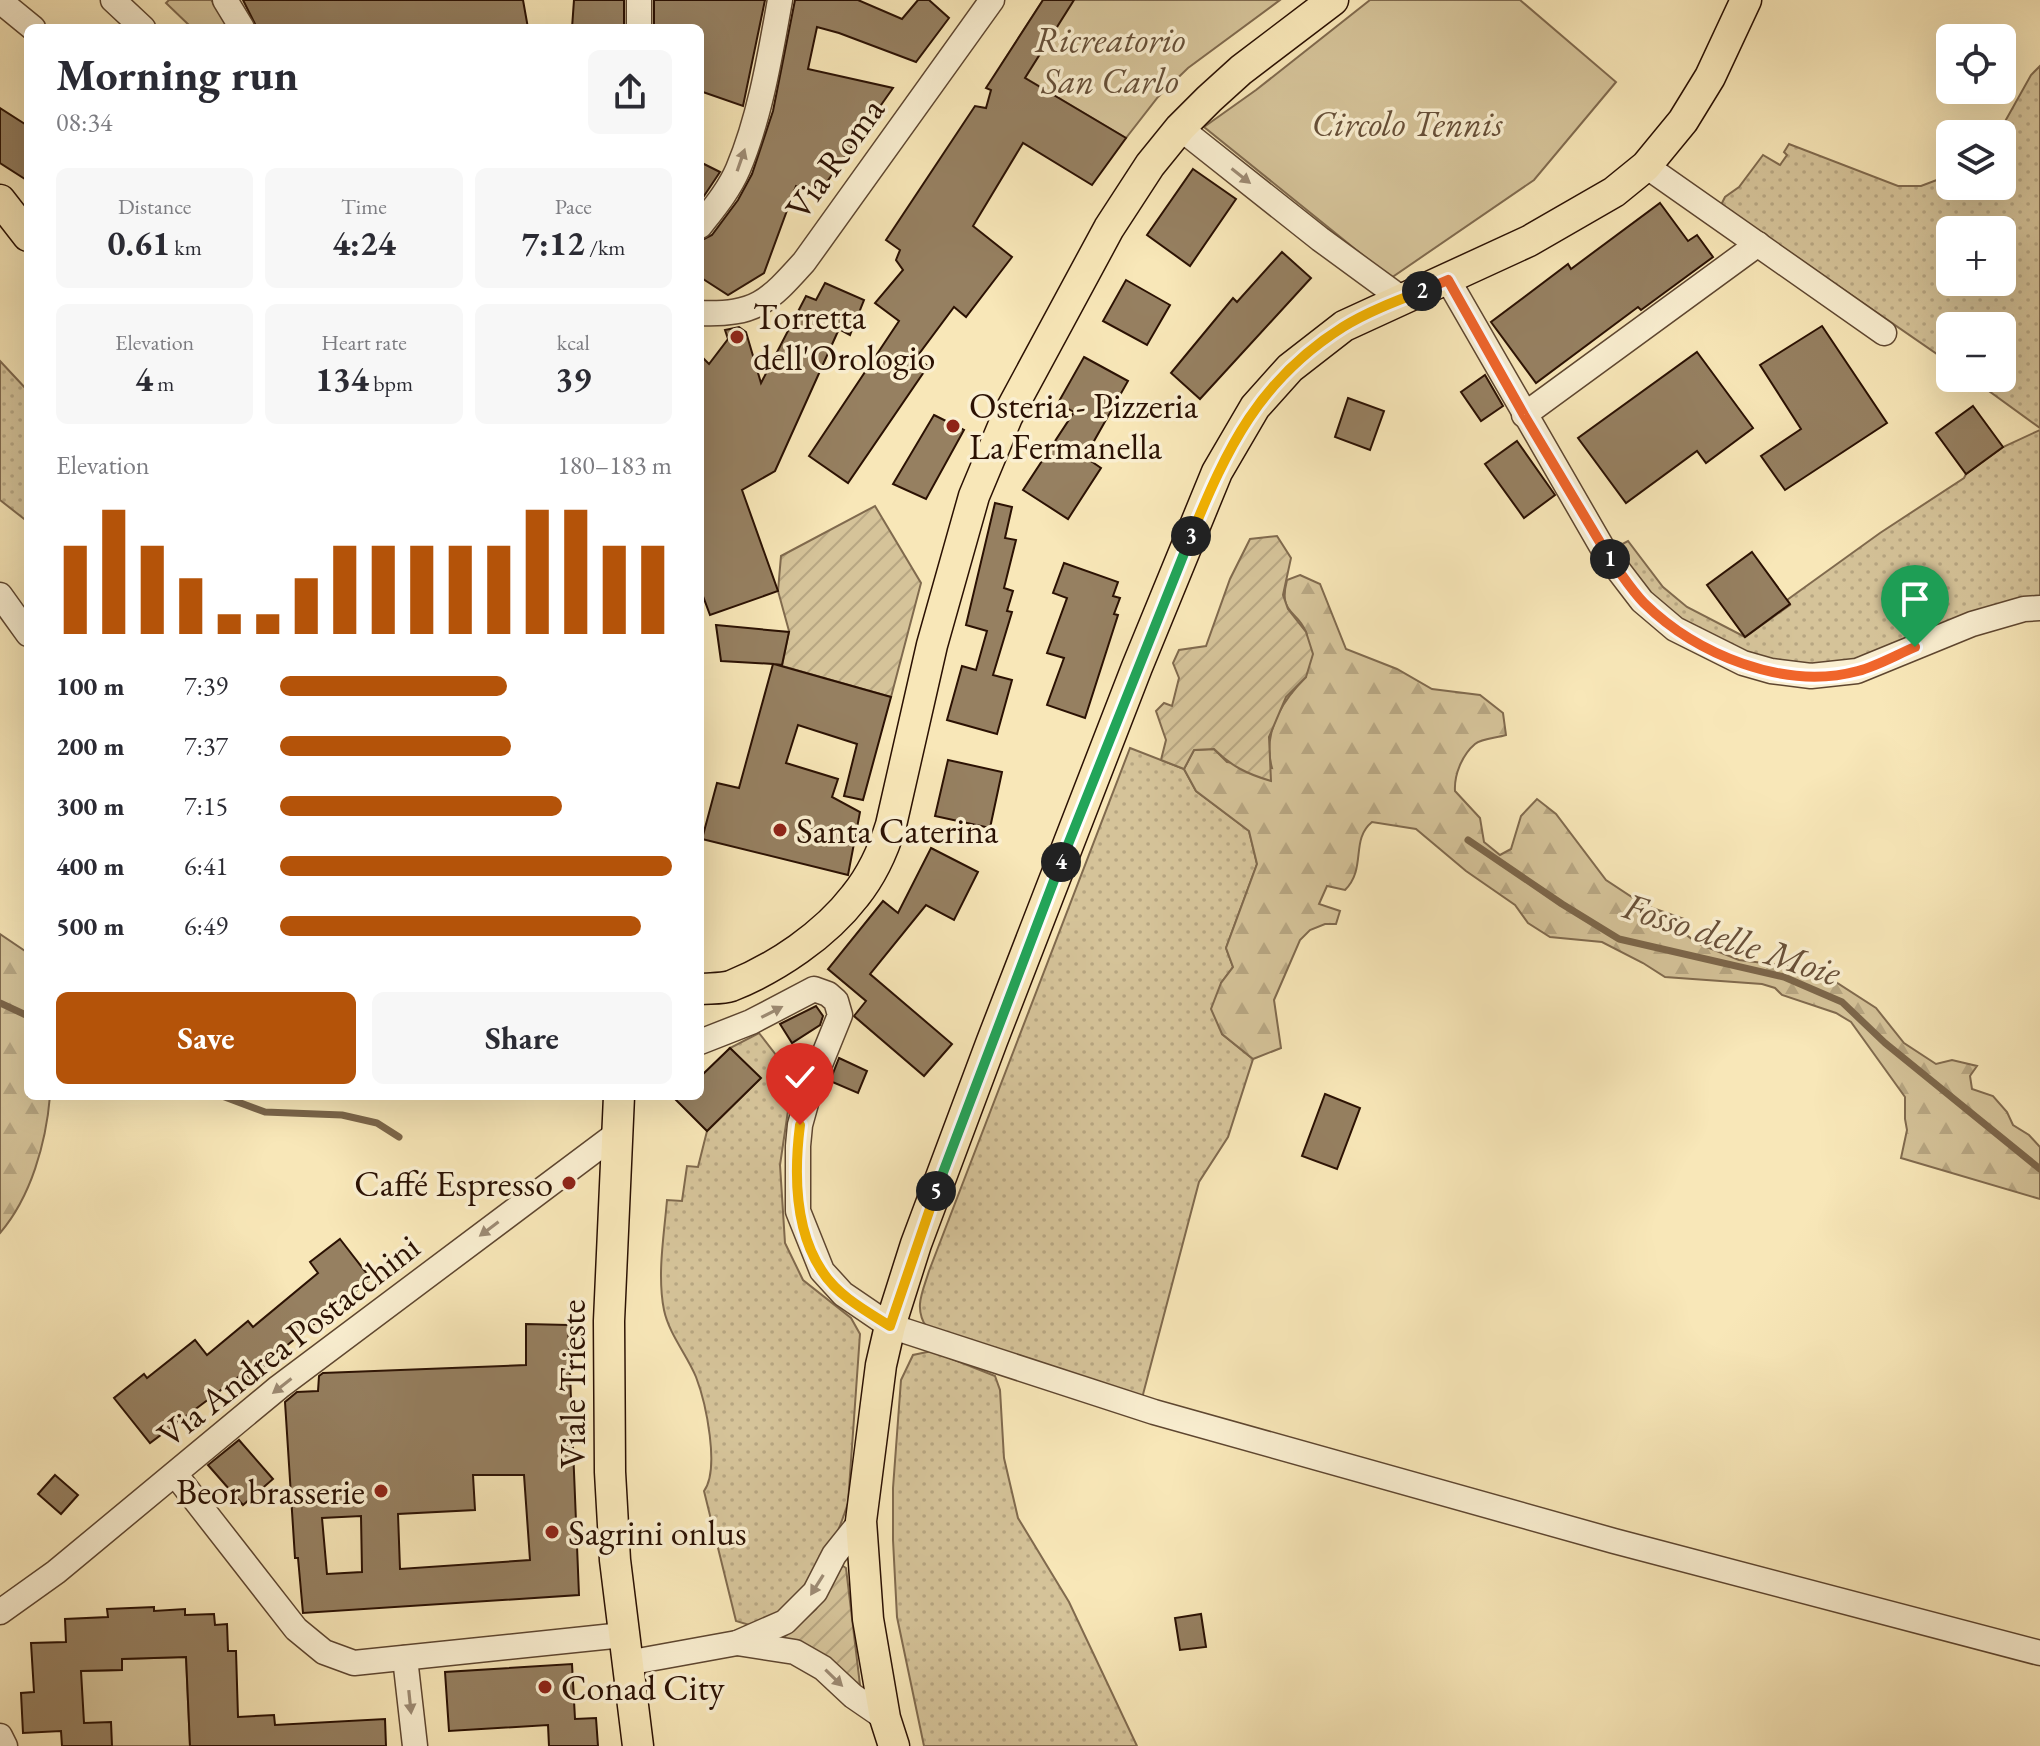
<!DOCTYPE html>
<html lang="en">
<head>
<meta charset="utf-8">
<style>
	body { margin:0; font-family:"EB Garamond",serif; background:#f7f7f7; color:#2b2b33; height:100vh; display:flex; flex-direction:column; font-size:30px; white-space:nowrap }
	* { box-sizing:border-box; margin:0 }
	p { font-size:26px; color:#7c7c81 }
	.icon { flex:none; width:44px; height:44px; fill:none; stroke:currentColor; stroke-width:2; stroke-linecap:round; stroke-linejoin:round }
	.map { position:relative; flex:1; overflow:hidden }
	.side { position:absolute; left:24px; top:24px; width:680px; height:1076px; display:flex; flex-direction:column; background:#fff; border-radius:12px; box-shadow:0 8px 32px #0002 }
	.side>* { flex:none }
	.fabs { position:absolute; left:1936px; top:24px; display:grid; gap:16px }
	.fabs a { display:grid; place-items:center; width:80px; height:80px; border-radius:12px; background:#fff; box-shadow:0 8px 32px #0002; font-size:40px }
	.pin { position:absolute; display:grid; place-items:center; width:68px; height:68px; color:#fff; margin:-82px -34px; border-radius:50% 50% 50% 0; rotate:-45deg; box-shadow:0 0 8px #0007 }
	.pin .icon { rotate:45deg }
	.km { position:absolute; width:40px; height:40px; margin:-20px; border-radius:50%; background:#222; color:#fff; font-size:22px; line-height:40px; text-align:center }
	.round { display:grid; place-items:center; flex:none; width:84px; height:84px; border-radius:12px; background:#f7f7f7 }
	.summary { display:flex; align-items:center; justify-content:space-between; height:136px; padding:0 32px }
	h1 { font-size:44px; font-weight:700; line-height:60px }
	.metrics { display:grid; grid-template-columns:repeat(3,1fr); gap:12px; height:136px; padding:8px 32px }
	.metrics div { display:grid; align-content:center; border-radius:12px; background:#f7f7f7; text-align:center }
	.metrics b { font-size:34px; font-weight:700 }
	.metrics small { font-size:22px; font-weight:400 }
	.metrics p { font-size:22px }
	.chart { height:224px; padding:16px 32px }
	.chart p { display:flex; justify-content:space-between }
	.chart svg { width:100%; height:144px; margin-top:8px; stroke:#b45309; stroke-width:6 }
	.action { display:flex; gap:16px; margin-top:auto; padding:16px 32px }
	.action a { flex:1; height:92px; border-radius:12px; background:#b45309; color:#fff; font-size:32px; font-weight:700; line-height:92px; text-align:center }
	.action a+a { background:#f7f7f7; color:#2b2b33 }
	ul { padding:0 32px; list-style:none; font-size:26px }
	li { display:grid; grid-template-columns:128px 96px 1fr; align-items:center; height:60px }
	li i { height:20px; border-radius:10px; background:#b45309 }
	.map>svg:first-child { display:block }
	.grass { fill:url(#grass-dots); stroke:#806a4e; stroke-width:2; fill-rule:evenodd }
	.forest { fill:url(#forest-firs); stroke:#806a4e; stroke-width:2 }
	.park { fill:#d5c399; stroke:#806a4e; stroke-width:2 }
	.garden { fill:url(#garden-furrows); stroke:#806a4e; stroke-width:2 }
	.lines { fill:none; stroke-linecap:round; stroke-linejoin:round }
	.stream { stroke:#7c664a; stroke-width:7 }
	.building { fill:#968061; stroke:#2b1103; stroke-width:2; fill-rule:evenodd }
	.minor-casing { stroke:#5e4630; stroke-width:27 }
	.major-casing { stroke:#2b1103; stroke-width:33 }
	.minor { stroke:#faefd1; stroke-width:24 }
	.major { stroke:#f8e7b8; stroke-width:30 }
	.oneway { fill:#9d8b74 }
	.split-1-casing { stroke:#fff; stroke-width:16 }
	.split-2-casing { stroke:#fff; stroke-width:16 }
	.split-3-casing { stroke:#fff; stroke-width:16 }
	.split-4-casing { stroke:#fff; stroke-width:16 }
	.split-5-casing { stroke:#fff; stroke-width:16 }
	.split-6-casing { stroke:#fff; stroke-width:16 }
	.split-1 { stroke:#f0652b; stroke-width:10 }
	.split-2 { stroke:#f0652b; stroke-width:10 }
	.split-3 { stroke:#f5b400; stroke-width:10 }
	.split-4 { stroke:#22a559; stroke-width:10 }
	.split-5 { stroke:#22a559; stroke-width:10 }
	.split-6 { stroke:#f5b400; stroke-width:10 }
	.poi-dot { fill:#8f2418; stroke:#faefd1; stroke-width:3 }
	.labels { text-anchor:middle; stroke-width:7; stroke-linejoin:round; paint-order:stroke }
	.park-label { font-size:36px; font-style:italic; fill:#664f38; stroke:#faefd1 }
	.street-label { font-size:36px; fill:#2b1103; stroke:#faefd1 }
	.poi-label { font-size:36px; fill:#2b1103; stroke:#faefd1; text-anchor:start }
	.water-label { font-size:38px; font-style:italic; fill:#685039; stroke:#faefd1 }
</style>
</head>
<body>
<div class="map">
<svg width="2040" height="1746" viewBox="0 0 2040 1746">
	<defs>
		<pattern id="grass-dots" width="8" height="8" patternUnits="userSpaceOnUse" patternTransform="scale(2)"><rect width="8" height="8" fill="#d5c399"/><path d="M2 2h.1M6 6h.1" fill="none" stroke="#b7a682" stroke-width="1.8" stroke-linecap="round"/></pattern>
		<pattern id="forest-firs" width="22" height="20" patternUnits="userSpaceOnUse" patternTransform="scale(2)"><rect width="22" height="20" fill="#d5c399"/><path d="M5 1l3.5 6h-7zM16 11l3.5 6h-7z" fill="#b7a682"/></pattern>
		<pattern id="garden-furrows" width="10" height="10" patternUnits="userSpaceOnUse" patternTransform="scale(2)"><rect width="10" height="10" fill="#d5c399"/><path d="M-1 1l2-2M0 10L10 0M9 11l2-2" fill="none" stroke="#b7a682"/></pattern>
	</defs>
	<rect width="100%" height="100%" fill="#f8e7b8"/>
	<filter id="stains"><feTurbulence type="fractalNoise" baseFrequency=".0025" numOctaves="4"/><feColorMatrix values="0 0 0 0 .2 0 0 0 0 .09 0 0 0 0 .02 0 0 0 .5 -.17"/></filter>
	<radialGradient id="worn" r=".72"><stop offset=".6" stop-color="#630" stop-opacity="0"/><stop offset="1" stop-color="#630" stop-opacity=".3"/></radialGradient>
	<g class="grass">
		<path d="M2040,66v362l-69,-50h31v-52h-52v37l-229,-158 4,-8 14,-10 24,-32 17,10 7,-10 -3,-3 5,-8 109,42h23l29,-11v11h52v-52h-4l33,-59zM1950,230h52v52h-52z"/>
		<path d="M0,361l28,30v131l-28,-22z"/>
		<path d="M2040,430v174l-183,64 -86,-3 -94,-39 -68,-75 19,-10 35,46 24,20 58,30 45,-32 -3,-5 93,-67 84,-55 2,-4 37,-27z"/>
		<path d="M1130,748l54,21 12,22 53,40 8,33 -31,84 7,19 -12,16 1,51 31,25 -25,78 -29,45 -58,220 -214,-74c-14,-20 -4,-37 2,-57z"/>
		<path d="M759,1033l34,44 -13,88 5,78 18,37 48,38 9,16 -12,169c-7,22 -28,76 -44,92 -13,13 -33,22 -48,32l-20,-6 -32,-130c16,-22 2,-88 -8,-114 -9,-22 -27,-43 -32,-67 -7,-35 0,-74 3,-110l15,1 5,-35 11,1 9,-36 53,-52 -30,-31z"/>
		<path d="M932,1351l63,25 5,14 4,68 14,60 51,84 68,144h-213l-27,-129 -4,-77v-52l8,-108 12,-25z"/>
	</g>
	<g class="forest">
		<path d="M1300,575l20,9 26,65 51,20 35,20 48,6 23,18 3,22c-9,3 -24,3 -31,9 -13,11 -21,31 -20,47l25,27 4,24 16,13 11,-6 10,-33 16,-17 19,15 50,66 38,25 40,14v14l13,10 42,17 58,7 34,12 45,29 28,35 32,21 16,-4 25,6 -7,10 2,13 21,7 14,16 6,13 16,10 11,12v52l-139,-41 6,-28 -2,-11v-22l-54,-75 -15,-9 -54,-18 -7,-7 -13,-4 -97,-7 -22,-14 -41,-21 -52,-5 -22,-14 -13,-18 -49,-34 -50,-42 -44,-7c-22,18 -5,46 -27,68l-18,-4 -8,18 21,7 -4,13h-11l-15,6 -10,10 -26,60 7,48 -28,11 -31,-25 -11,-25 10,-26 12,-16 -7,-19 31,-84 -8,-33 -53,-40 -12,-22 10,-19 20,-1 13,13 45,6c-10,-36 10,-67 34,-91 0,-11 3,-36 0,-45 -9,-23 -28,-17 -19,-52z"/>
		<path d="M0,934l28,19v143h22c-4,47 -19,101 -50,137z"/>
	</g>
	<g class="park">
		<path d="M169,0h42l22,28h-41l-26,-25z"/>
		<path d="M1043,0h237l-92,68 -30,29 -32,41 -124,-74z"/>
		<path d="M1370,0h150l96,82 -82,98 -143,98 -187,-151 52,-37z"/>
		<path d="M186,1657l4,89h-78l-35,-23 4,-52 41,-1v-11z"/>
	</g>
	<g class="garden">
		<path d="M875,506l46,77 -30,114 -109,-31 7,-35 -11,-40 3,-35z"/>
		<path d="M1277,536l14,22 -8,37 5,14 18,23 7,22 -7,23 -20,20 -17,40 2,44c-24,-7 -40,-15 -57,-32l-20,1 -10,19 -23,-9 5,-20 -10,-29 8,-8 8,3 7,-28 -6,-15 6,-13 27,-4 24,-67 20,-40z"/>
		<path d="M843,1566l3,2 14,117 -5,1 -73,-47 34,-30 20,-37z"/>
	</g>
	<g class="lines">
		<g class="stream">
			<path d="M1468,840l94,64 57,35 165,38 58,25 43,41 155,126"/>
			<path d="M0,1003l28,13"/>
			<path d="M222,1096l43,16 77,3 35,8 22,14"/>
		</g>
	</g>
	<g class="building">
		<path d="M243,0h280l5,28h-271z"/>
		<path d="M574,0h50v28h-52z"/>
		<path d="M654,0h111l-22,106 -43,-15v-63h-46z"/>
		<path d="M795,0h63l44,19 16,-19h11l20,18 -33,44 -77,-29 -22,-6 -9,42 85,19 -76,108 -21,-10 -32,87 -36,22 -28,-18v-36l12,-6 26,-35 14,-26 21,-63z"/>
		<path d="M1043,0h31l-49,78 101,60 -34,47 -69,-42 -50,83 39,31 -46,60 -12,-10 -38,51 12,8 -80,117 -39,-27 90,-135 -24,-18 28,-33 -7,-10 4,-10 -14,-10 89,-134 11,2 5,-18 -5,-2z"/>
		<path d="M0,108l28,18v55l-28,-18z"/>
		<path d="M700,162l20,10 -20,30z"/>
		<path d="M1193,169l43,30 -46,67 -43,-31z"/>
		<path d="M1660,203l28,38 9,-6 16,22 -72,53 -3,-3 -102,76 -45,-61 77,-58 3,5z"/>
		<path d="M1282,252l29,26 -111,121 -29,-26 62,-75 4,4z"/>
		<path d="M1126,280l44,25 -23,40 -44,-24z"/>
		<path d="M825,283l39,17 -14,35 -11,-6 -64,142 -33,19 36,101 -68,24 -10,-27v-233l9,9 19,-25 -3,-9 14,-3 7,5 15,51 45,-87 10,4z"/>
		<path d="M1822,326l65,97 -102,67 -24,-34 40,-27 -41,-64z"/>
		<path d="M1697,352l56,76 -47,35 -9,-12 -71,52 -48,-65z"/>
		<path d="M1084,357l44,24 -43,76 16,11 -33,51 -45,-29 51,-78 -16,-9z"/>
		<path d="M1485,375l18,31 -22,15 -20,-29z"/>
		<path d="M1348,398l36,13 -14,39 -35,-13z"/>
		<path d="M1973,406l30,41 -37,27 -30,-41z"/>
		<path d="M934,415l30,15 -38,69 -33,-15z"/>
		<path d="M1517,441l38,54 -31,23 -39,-54z"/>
		<path d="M995,503l17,4 -7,31 11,2 -12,48 9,3 -6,20 5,1 -19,63 19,5 -15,54 -50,-14 15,-54 14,4 11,-39 -21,-6z"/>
		<path d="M1752,552l38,52 -45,33 -38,-52z"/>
		<path d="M1064,563l54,19 -5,14 7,2 -6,16 4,1 -33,103 -38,-13 17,-47 -17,-5 20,-55 -14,-5z"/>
		<path d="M716,625l73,7 -7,33 -8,-1 117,33 -28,103 -19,-4 13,-52 -59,-19 -12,38 52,16 -6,18 28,15 -12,63 -146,-36 15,-56 22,5 34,-124 -52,-3z"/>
		<path d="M948,760l54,12 -12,56 -55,-12z"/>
		<path d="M931,848l47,24 -24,48 -28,-15 -56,69 82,70 -28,32 -70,-60 12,-15 -38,-32 55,-68 15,12z"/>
		<path d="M816,1006l7,10 -3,9 -28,18 -12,-19z"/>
		<path d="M730,1048l31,30 -54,53 -35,-35h28v-19z"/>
		<path d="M839,1058l28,13 -9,22 -28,-12z"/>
		<path d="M1325,1094l35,14 -23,61 -35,-13z"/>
		<path d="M340,1239l31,40 -95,75 1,1 -27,23 -5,-6 -95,71 -36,-45 30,-24 3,4 48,-38 12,15 41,-34 5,6 65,-54 -8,-11z"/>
		<path d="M526,1324l42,1 11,270 -276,18 -5,-55h-3l-10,-156 12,-10 21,-1 1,-15 4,-3 203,-8zM473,1475h51l6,85 -130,9 -2,-55 77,-4zM361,1516l1,56 -35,2 -5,-56z"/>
		<path d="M239,1440l34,39 -30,26 -35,-40z"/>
		<path d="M55,1475l23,20 -17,19 -23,-20z"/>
		<path d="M154,1607v4l31,-2v6l29,-1 1,11 12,-1 1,27h8l2,66 36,-2 1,10 110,-6 1,27h-196l-4,-89 -64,2v11l-41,1 3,52 27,-1 1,24h-50l-1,-15 -38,2 -2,-40 13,-1 -3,-49 35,-1 -1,-23 43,-2 -1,-8z"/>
		<path d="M1201,1614l5,33 -26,3 -5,-32z"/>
		<path d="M572,1664l3,55 21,-1 2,28h-49l-1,-21 -99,6 -4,-59z"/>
	</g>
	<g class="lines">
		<defs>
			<g id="minor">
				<path d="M113,0l30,28"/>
				<path d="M225,0l17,28"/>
				<path d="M639,0v28"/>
				<path d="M0,1l33,27"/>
				<path d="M1180,128l140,111 82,60"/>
				<path d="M1646,166l238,167"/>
				<path d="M700,226c14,-18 29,-36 38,-57 22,-52 32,-113 42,-169"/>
				<path d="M1448,280l158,274 36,47 33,28 68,34 28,8 40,5 46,-5 115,-47 52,-15 16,-1"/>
				<path d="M700,313c56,2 68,-11 104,-51l188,-262"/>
				<path d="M1524,415l234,-171"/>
				<path d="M0,595l28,39"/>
				<path d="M700,1042l51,-20 63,-33 14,5 8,7 4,14 -30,74 -10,36 -2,21v65l24,60 21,23 47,32 264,86 460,129 426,112"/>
				<path d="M175,1474l121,155 28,23 30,11 269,-28"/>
				<path d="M0,1612l56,-40 223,-185 340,-255"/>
				<path d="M737,1643l58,9 28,16 30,28 32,22"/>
				<path d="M405,1658l10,88"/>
				<path d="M627,1663l110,-20 48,-21 30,-30 19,-37 27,-34"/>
				<path d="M0,1736l5,10"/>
			</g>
			<g id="major">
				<path d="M0,200l28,36"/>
				<path d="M700,989c10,-1 22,0 31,-3 45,-18 94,-51 124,-90 17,-21 28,-45 36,-71l41,-180 42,-149 33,-79 102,-189 41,-63 30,-37 29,-29 32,-29 92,-70"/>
				<path d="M619,1096l-10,225 1,151 5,88 23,186"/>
				<path d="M894,1746l-9,-28 -17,-99 -7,-98 20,-156 9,-39 26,-82 76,-203 145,-374 80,-195 38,-65 35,-39 54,-42 185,-85 85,-49 32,-26 37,-45 27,-44 36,-77"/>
			</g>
		</defs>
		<use href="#minor" class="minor-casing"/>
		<use href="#major" class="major-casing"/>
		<use href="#minor" class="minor"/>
		<use href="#major" class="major"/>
	</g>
	<defs><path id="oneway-solid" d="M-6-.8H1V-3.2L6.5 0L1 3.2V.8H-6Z" transform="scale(2)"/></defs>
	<g class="oneway">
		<use href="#oneway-solid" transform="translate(741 160) rotate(-71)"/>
		<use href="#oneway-solid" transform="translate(1241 176) rotate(38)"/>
		<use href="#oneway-solid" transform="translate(772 1012) rotate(-27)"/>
		<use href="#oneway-solid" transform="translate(489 1229) rotate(143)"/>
		<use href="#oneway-solid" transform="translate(282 1386) rotate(142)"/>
		<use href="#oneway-solid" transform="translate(817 1585) rotate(122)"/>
		<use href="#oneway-solid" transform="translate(834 1678) rotate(44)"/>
		<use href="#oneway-solid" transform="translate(410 1702) rotate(84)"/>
	</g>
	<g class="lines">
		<defs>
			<path id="split-1" d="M1610,559c11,14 21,31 34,44 52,51 140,88 214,68 19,-5 38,-16 57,-24"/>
			<path id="split-2" d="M1422,291l26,-11 76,135 86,144"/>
			<path id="split-3" d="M1191,536c36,-88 68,-156 152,-209 24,-15 53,-26 79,-36"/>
			<path id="split-4" d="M1061,862l130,-326"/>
			<path id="split-5" d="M936,1191l125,-329"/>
			<path id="split-6" d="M800,1125c-6,48 -6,104 22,146 15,24 44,40 68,55l46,-135"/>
		</defs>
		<use href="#split-1" class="split-1-casing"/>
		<use href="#split-2" class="split-2-casing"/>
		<use href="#split-3" class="split-3-casing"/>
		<use href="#split-4" class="split-4-casing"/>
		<use href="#split-5" class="split-5-casing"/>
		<use href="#split-6" class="split-6-casing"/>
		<use href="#split-1" class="split-1"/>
		<use href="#split-2" class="split-2"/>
		<use href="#split-3" class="split-3"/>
		<use href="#split-4" class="split-4"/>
		<use href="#split-5" class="split-5"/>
		<use href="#split-6" class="split-6"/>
	</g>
	<g class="poi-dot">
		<circle cx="737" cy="337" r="8"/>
		<circle cx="953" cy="426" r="8"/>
		<circle cx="780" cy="830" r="8"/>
		<circle cx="569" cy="1183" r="8"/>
		<circle cx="381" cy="1491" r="8"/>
		<circle cx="552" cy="1532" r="8"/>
		<circle cx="545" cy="1687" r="8"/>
	</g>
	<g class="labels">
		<g class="park-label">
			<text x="1110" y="52">Ricreatorio<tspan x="1110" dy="41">San Carlo</tspan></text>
			<text x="1407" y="136">Circolo Tennis</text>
		</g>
		<g class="street-label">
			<text transform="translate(834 158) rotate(-54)" y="13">Via Roma</text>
			<text transform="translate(288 1340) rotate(-38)" y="13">Via Andrea Postacchini</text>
			<text transform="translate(572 1384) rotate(-90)" y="13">Viale Trieste</text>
		</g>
		<g class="poi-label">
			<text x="753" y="329">Torretta<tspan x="753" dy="41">dell'Orologio</tspan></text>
			<text x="969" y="418">Osteria - Pizzeria<tspan x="969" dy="41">La Fermanella</tspan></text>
			<text x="796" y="843">Santa Caterina</text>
			<text x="553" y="1196" text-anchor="end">Caffé Espresso</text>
			<text x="365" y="1504" text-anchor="end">Beor brasserie</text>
			<text x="568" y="1545">Sagrini onlus</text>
			<text x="561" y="1700">Conad City</text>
		</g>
		<g class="water-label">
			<text transform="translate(1732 939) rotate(18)" y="13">Fosso delle Moie</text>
		</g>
	</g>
	<rect width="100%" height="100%" filter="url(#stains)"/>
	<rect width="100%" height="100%" fill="url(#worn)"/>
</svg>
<div class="fabs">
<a><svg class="icon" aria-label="locate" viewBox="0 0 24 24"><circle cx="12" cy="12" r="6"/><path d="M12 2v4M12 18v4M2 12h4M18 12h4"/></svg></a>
<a><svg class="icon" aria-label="layers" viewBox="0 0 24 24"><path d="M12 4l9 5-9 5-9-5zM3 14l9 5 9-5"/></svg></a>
<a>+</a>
<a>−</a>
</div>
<div class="pin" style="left:1915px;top:647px;background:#1e9e55"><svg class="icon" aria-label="arrive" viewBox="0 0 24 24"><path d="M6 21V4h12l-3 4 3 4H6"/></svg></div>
<div class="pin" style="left:800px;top:1125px;background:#d93025"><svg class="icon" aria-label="check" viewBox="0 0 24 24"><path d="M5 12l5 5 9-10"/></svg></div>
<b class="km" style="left:1610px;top:559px">1</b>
<b class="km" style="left:1422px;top:291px">2</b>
<b class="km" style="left:1191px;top:536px">3</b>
<b class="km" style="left:1061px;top:862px">4</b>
<b class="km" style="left:936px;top:1191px">5</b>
<section class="side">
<div class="summary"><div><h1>Morning run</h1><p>08:34</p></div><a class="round"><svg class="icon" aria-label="share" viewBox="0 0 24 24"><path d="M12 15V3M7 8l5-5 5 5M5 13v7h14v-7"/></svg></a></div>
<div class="metrics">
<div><p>Distance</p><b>0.61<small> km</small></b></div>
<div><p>Time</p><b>4:24</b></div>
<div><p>Pace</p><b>7:12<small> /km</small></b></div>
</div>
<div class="metrics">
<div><p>Elevation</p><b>4<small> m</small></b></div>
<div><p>Heart rate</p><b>134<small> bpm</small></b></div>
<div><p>kcal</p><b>39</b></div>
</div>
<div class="chart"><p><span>Elevation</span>180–183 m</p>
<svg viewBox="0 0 160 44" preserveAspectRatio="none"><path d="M5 44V17M15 44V6M25 44V17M35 44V27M45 44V38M55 44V38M65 44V27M75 44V17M85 44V17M95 44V17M105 44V17M115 44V17M125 44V6M135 44V6M145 44V17M155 44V17"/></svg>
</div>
<ul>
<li><b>100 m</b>7:39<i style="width:58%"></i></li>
<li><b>200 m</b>7:37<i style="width:59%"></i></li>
<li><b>300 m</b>7:15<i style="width:72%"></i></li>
<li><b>400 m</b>6:41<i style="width:100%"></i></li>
<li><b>500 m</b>6:49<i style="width:92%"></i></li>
</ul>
<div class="action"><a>Save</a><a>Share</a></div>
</section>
</div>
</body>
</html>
